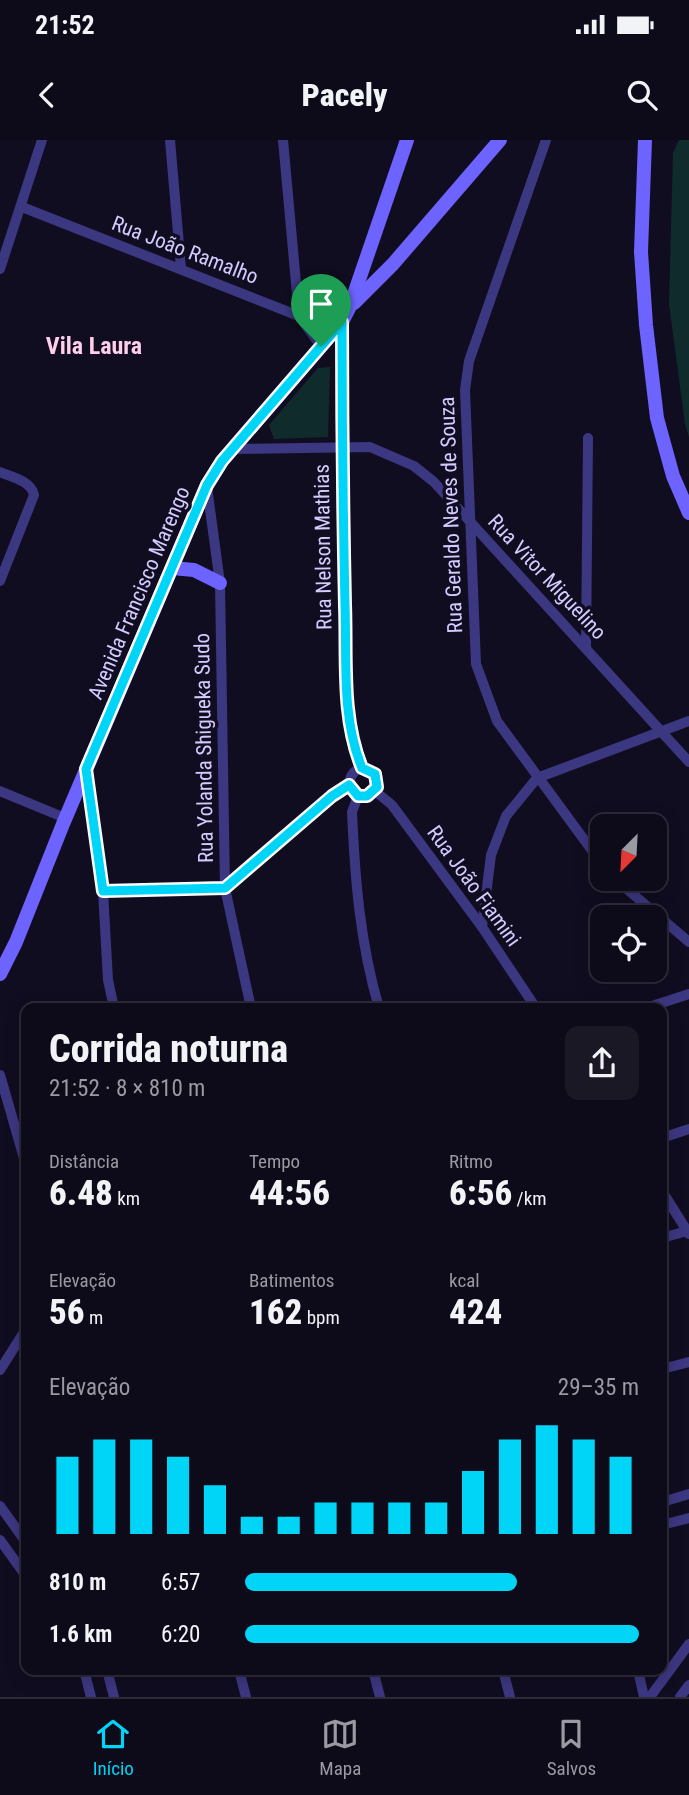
<!DOCTYPE html>
<html lang="pt">
<head>
<meta charset="utf-8">
<style>
	body { margin:0; font-family:"Roboto Condensed",sans-serif; background:#1b1826; color:#f1f3f6; height:100vh; display:flex; flex-direction:column; font-size:26px; white-space:nowrap }
	* { box-sizing:border-box; margin:0 }
	p { font-size:23px; color:#9a9aa2 }
	.icon { flex:none; width:38px; height:38px; fill:none; stroke:currentColor; stroke-width:2; stroke-linecap:round; stroke-linejoin:round }
	.map { position:relative; flex:1; overflow:hidden }
	.details { position:absolute; left:21px; top:863px; width:646px; height:672px; display:flex; flex-direction:column; background:#0d0a19; border-radius:14px; box-shadow:0 4px 18px #0003,0 0 0 2px #2d2b38 }
	.details>* { flex:none }
	.needle { width:46px; rotate:204deg }
	.controls { position:absolute; left:590px; top:674px; display:grid; gap:14px }
	.controls a { display:grid; place-items:center; width:77px; height:77px; border-radius:14px; background:#0d0a19; box-shadow:0 4px 18px #0003,0 0 0 2px #2d2b38; font-size:35px }
	.pin { position:absolute; display:grid; place-items:center; width:60px; height:60px; color:#fff; margin:-72px -30px; border-radius:50% 50% 50% 0; rotate:-45deg; box-shadow:0 0 7px #0007 }
	.pin .icon { rotate:45deg }
	.round { display:grid; place-items:center; flex:none; width:74px; height:74px; border-radius:14px; background:#1b1826 }
	.headline { display:flex; align-items:center; justify-content:space-between; height:119px; padding:0 28px }
	h1 { font-size:38px; font-weight:800; line-height:52px }
	.metrics { display:grid; grid-template-columns:repeat(3,1fr); gap:10px; height:119px; padding:7px 28px }
	.metrics div { display:grid; align-content:center }
	.metrics b { font-size:35px; font-weight:800 }
	.metrics small { font-size:19px; font-weight:400 }
	.metrics p { font-size:19px }
	.chart { height:196px; padding:14px 28px }
	.chart p { display:flex; justify-content:space-between }
	.chart svg { width:100%; height:126px; margin-top:7px; stroke:#00d5f7; stroke-width:6 }
	ul { padding:0 28px; list-style:none; font-size:23px }
	li { display:grid; grid-template-columns:112px 84px 1fr; align-items:center; height:52px }
	li i { height:18px; border-radius:9px; background:#00d5f7 }
	.status { display:flex; justify-content:space-between; align-items:center; height:49px; padding:0 35px; background:#0d0a19; direction:ltr }
	.status svg { height:19px; fill:currentColor }
	header { display:flex; justify-content:space-between; align-items:center; height:91px; padding:0 28px; background:#0d0a19; font-size:32px; font-weight:800 }
	.tabs { display:flex; justify-content:space-around; align-items:center; height:98px; border-top:2px solid #2d2b38; background:#0d0a19; font-size:19px; color:#9a9aa2 }
	.tabs a { display:grid; justify-items:center; gap:4px }
	.tabs .selected { color:#00d5f7 }
	.map>svg:first-child { display:block }
	.green { fill:#102b2b }
	.lines { fill:none; stroke-linecap:round; stroke-linejoin:round }
	.street { stroke:#3c3781; stroke-width:10 }
	.secondary { stroke:#6d63ff; stroke-width:14 }
	.route-casing { stroke:#fff; stroke-width:14 }
	.route { stroke:#00d5f7; stroke-width:9 }
	.labels { text-anchor:middle; stroke-width:7; stroke-linejoin:round; paint-order:stroke }
	.street-label { font-size:21px; fill:#d4ccff; stroke:#110d21 }
	.quarter-label { font-size:24px; font-weight:bold; fill:#ffceeb; stroke:#110d21 }
</style>
</head>
<body>
<div class="status"><b>21:52</b><svg viewBox="0 0 49 12"><path d="M0 12V9h3v3zM5 12V6h3v6zM10 12V3h3v9zM15 12V0h3v12zM26 1h20v11H26zM47 4h2v5h-2z"/></svg></div>
<header><svg class="icon" aria-label="back" viewBox="0 0 24 24"><path d="M15 5l-7 7 7 7"/></svg>Pacely<svg class="icon" aria-label="search" viewBox="0 0 24 24"><circle cx="10" cy="10" r="6"/><path d="M15 15l6 6"/></svg></header>
<div class="map">
<svg width="689" height="1557" viewBox="0 0 689 1557">
	<rect width="100%" height="100%" fill="#110d21"/>
	<g class="green">
		<path d="M679,0h10v297l-4,-13 -16,-120 4,-151z"/>
		<path d="M330,227l-2,70 -54,2 -5,-14 49,-57z"/>
	</g>
	<g class="lines">
		<g class="street">
			<path d="M170,0l11,128"/>
			<path d="M283,0l16,176"/>
			<path d="M546,0l-77,221 -4,29 11,274 21,57 105,143"/>
			<path d="M22,67l277,109 22,30"/>
			<path d="M0,129l42,-129"/>
			<path d="M342,182c-1,94 1,188 3,283 2,54 -3,112 17,163"/>
			<path d="M232,309l138,-2 44,19 20,16 255,280"/>
			<path d="M0,332c12,5 31,9 34,23l-34,86"/>
			<path d="M207,347l13,96 5,305 26,120"/>
			<path d="M586,508l2,-210"/>
			<circle cx="364" cy="642" r="14"/>
			<path d="M86,633l17,118 5,89 6,28"/>
			<path d="M0,651l65,27"/>
			<path d="M375,651l17,14 90,122 54,81"/>
			<path d="M358,656l-6,16c3,67 8,131 27,196"/>
			<path d="M614,738l75,64"/>
			<path d="M103,751l122,-3 107,-92 17,-11"/>
			<path d="M482,787l9,-72 15,-39 31,-38 152,-57"/>
			<path d="M646,868l43,-14"/>
			<path d="M0,935l26,90"/>
			<path d="M662,998l27,-9"/>
			<path d="M662,1051l27,43"/>
			<path d="M662,1098l25,-7"/>
			<path d="M662,1229l27,-7"/>
			<path d="M0,1230l26,-41"/>
			<path d="M662,1362l27,-8"/>
			<path d="M0,1366l26,36"/>
			<path d="M662,1385l27,-7"/>
			<path d="M0,1400l26,36"/>
			<path d="M84,1530l7,27"/>
			<path d="M107,1530l7,27"/>
			<path d="M239,1530l7,27"/>
			<path d="M373,1530l7,27"/>
			<path d="M503,1530l7,27"/>
			<path d="M638,1530l6,27"/>
			<path d="M85,1533l14,-3"/>
			<path d="M650,1557l39,-53"/>
			<path d="M680,1557l9,-12"/>
		</g>
		<g class="secondary">
			<path d="M645,0l-4,112 5,73 11,93 16,58 16,37"/>
			<path d="M354,163l39,-39 107,-124"/>
			<path d="M172,428l22,2 26,13"/>
			<path d="M0,834l16,-32 47,-118 144,-339 15,-24 120,-139 8,-16 57,-166"/>
		</g>
	</g>
	<g class="lines">
		<defs>
			<path id="route" d="M342,182c0,94 1,188 3,283 2,54 -4,112 17,163l13,6 2,13 -10,9h-9l-9,-11 -17,11 -107,92 -122,3 -17,-122 121,-284 15,-24z"/>
		</defs>
		<use href="#route" class="route-casing"/>
		<use href="#route" class="route"/>
	</g>
	<g class="labels">
		<g class="street-label">
			<text transform="translate(185 110) rotate(21)" y="7">Rua João Ramalho</text>
			<text transform="translate(451 375) rotate(-92)" y="7">Rua Geraldo Neves de Souza</text>
			<text transform="translate(323 407) rotate(-91)" y="7">Rua Nelson Mathias</text>
			<text transform="translate(547 437) rotate(47)" y="7">Rua Vitor Miguelino</text>
			<text transform="translate(139 453) rotate(-67)" y="7">Avenida Francisco Marengo</text>
			<text transform="translate(204 608) rotate(-91)" y="7">Rua Yolanda Shigueka Sudo</text>
			<text transform="translate(474 746) rotate(54)" y="7">Rua João Fiamini</text>
		</g>
		<g class="quarter-label">
			<text x="94" y="214">Vila Laura</text>
		</g>
	</g>
</svg>
<div class="controls">
<a><svg class="needle" viewBox="-14 -14 28 28"><path d="M0-13l5 13h-10z" fill="#e53935"/><path d="M0 13l5-13h-10z" fill="#9a9aa2"/></svg></a>
<a><svg class="icon" aria-label="locate" viewBox="0 0 24 24"><circle cx="12" cy="12" r="6"/><path d="M12 2v4M12 18v4M2 12h4M18 12h4"/></svg></a>
</div>
<div class="pin" style="left:321px;top:206px;background:#1e9e55"><svg class="icon" aria-label="arrive" viewBox="0 0 24 24"><path d="M6 21V4h12l-3 4 3 4H6"/></svg></div>
<section class="details">
<div class="headline"><div><h1>Corrida noturna</h1><p>21:52 · 8 × 810 m</p></div><a class="round"><svg class="icon" aria-label="share" viewBox="0 0 24 24"><path d="M12 15V3M7 8l5-5 5 5M5 13v7h14v-7"/></svg></a></div>
<div class="metrics">
<div><p>Distância</p><b>6.48<small> km</small></b></div>
<div><p>Tempo</p><b>44:56</b></div>
<div><p>Ritmo</p><b>6:56<small> /km</small></b></div>
</div>
<div class="metrics">
<div><p>Elevação</p><b>56<small> m</small></b></div>
<div><p>Batimentos</p><b>162<small> bpm</small></b></div>
<div><p>kcal</p><b>424</b></div>
</div>
<div class="chart"><p><span>Elevação</span>29–35 m</p>
<svg viewBox="0 0 160 44" preserveAspectRatio="none"><path d="M5 44V17M15 44V11M25 44V11M35 44V17M45 44V27M55 44V38M65 44V38M75 44V33M85 44V33M95 44V33M105 44V33M115 44V22M125 44V11M135 44V6M145 44V11M155 44V17"/></svg>
</div>
<ul>
<li><b>810 m</b>6:57<i style="width:69%"></i></li>
<li><b>1.6 km</b>6:20<i style="width:100%"></i></li>
</ul>
</section>
</div>
<nav class="tabs">
<a class="selected"><svg class="icon" aria-label="home" viewBox="0 0 24 24"><path d="M3 11l9-7 9 7M6 9v11h12V9"/></svg>Início</a>
<a><svg class="icon" aria-label="map" viewBox="0 0 24 24"><path d="M3 6l6-2 6 2 6-2v14l-6 2-6-2-6 2zM9 4v14M15 6v14"/></svg>Mapa</a>
<a><svg class="icon" aria-label="saved" viewBox="0 0 24 24"><path d="M7 4h10v16l-5-4-5 4z"/></svg>Salvos</a>
</nav>
</body>
</html>
